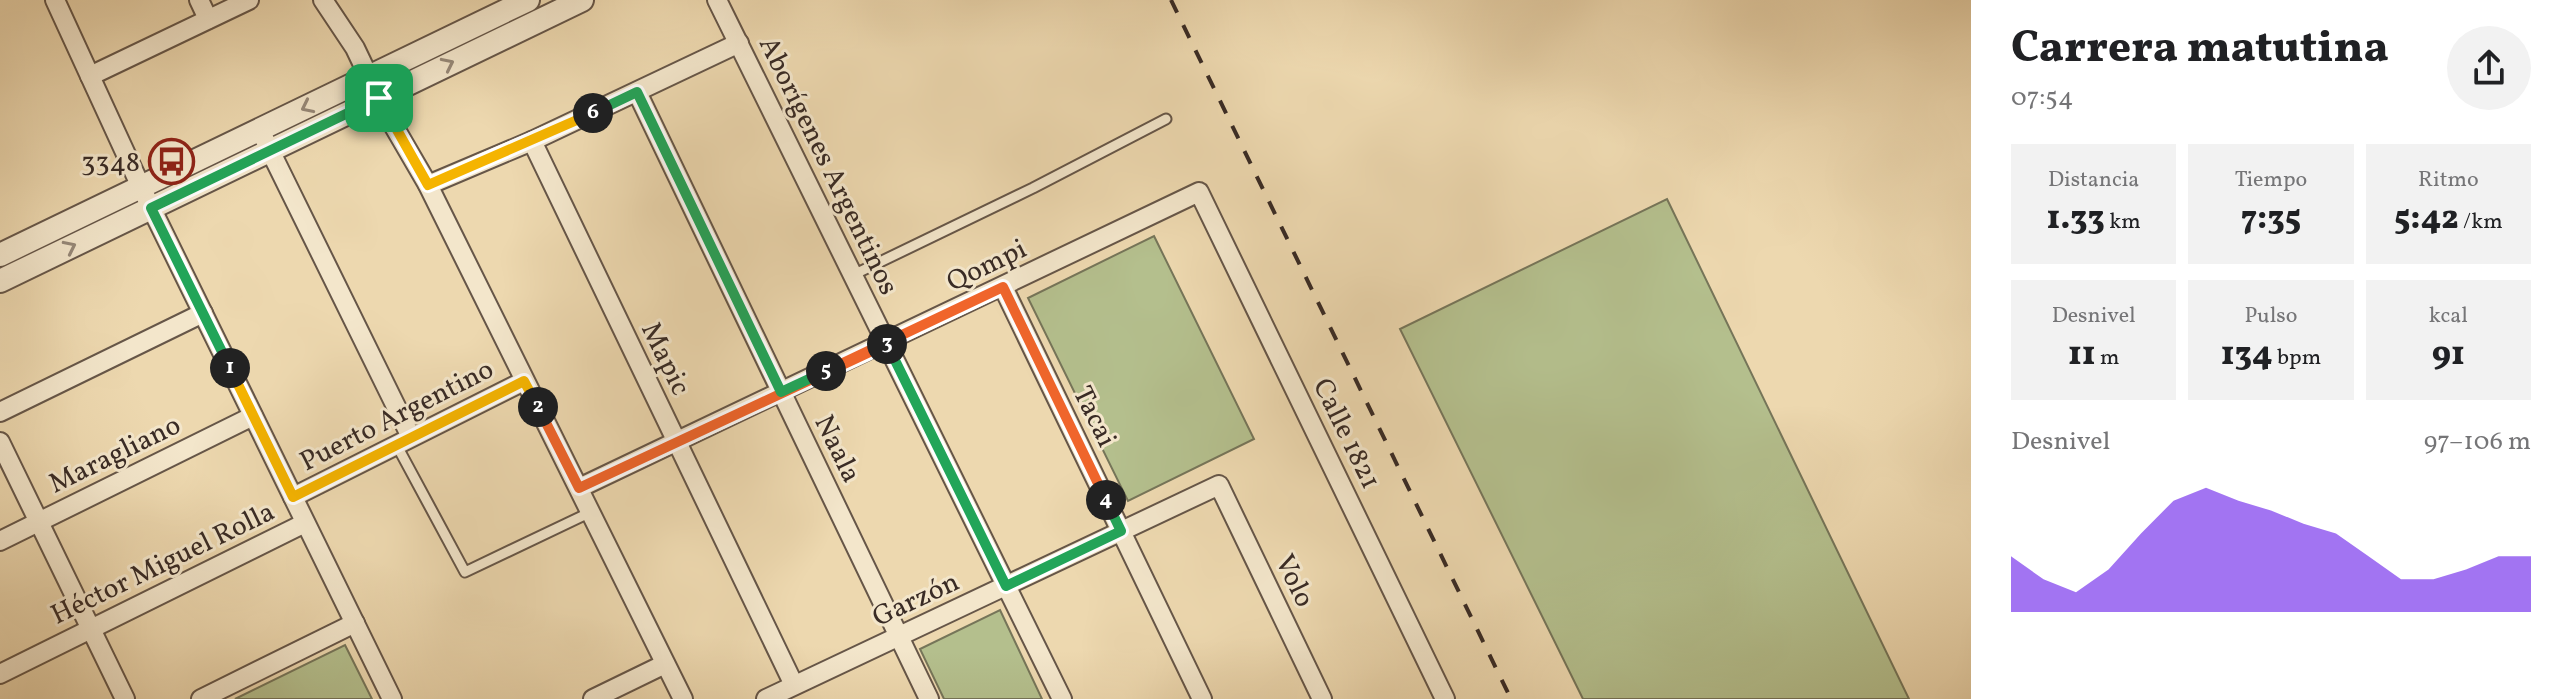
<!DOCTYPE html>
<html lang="es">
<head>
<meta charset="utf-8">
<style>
	body { margin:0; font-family:Vollkorn,serif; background:#f2f2f2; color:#202124; height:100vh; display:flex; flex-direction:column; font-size:30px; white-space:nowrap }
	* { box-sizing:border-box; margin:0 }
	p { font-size:26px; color:#757577 }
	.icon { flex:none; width:44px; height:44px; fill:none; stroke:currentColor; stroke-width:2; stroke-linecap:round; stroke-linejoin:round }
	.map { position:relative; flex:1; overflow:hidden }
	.panel { display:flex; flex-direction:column; background:#fff; width:600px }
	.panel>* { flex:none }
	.pin { position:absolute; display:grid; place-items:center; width:68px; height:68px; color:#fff; margin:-34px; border-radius:16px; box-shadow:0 4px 12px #0006 }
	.km { position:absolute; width:40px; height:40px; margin:-20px; border-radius:50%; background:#222; color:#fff; font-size:22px; line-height:40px; text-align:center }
	.round { display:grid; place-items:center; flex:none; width:84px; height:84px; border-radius:42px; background:#f2f2f2 }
	.overview { display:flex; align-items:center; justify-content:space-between; height:136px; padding:0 40px }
	h1 { font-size:44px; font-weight:800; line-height:60px }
	.stats { display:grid; grid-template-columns:repeat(3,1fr); gap:12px; height:136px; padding:8px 40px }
	.stats div { display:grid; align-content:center; border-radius:0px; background:#f2f2f2; text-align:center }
	.stats b { font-size:34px; font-weight:800 }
	.stats small { font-size:22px; font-weight:400 }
	.stats p { font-size:22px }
	.chart { height:224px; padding:16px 40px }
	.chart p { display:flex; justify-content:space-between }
	.chart svg { width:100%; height:144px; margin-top:8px; fill:#7c3aed; opacity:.7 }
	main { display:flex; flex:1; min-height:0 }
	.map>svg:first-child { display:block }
	.green { fill:#b4bf8d; stroke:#767559; stroke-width:2 }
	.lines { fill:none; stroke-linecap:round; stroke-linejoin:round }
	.service-casing { stroke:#665648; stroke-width:13 }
	.minor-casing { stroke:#665648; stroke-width:22 }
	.tertiary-casing { stroke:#665648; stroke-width:26 }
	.service { stroke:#f3e6cb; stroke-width:9 }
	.minor { stroke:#f3e6cb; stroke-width:18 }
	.tertiary { stroke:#f3e6cb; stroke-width:22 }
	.rail { stroke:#392b25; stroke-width:4; stroke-dasharray:14 14; stroke-linecap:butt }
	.oneway { stroke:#968878 }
	.split-1-casing { stroke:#fff; stroke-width:16 }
	.split-2-casing { stroke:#fff; stroke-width:16 }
	.split-3-casing { stroke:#fff; stroke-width:16 }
	.split-4-casing { stroke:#fff; stroke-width:16 }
	.split-5-casing { stroke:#fff; stroke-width:16 }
	.split-6-casing { stroke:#fff; stroke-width:16 }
	.split-7-casing { stroke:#fff; stroke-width:16 }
	.split-1 { stroke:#22a559; stroke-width:10 }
	.split-2 { stroke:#f5b400; stroke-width:10 }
	.split-3 { stroke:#f0652b; stroke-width:10 }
	.split-4 { stroke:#22a559; stroke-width:10 }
	.split-5 { stroke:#f0652b; stroke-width:10 }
	.split-6 { stroke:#22a559; stroke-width:10 }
	.split-7 { stroke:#f5b400; stroke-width:10 }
	.labels { text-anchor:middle; stroke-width:6; stroke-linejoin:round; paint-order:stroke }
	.poi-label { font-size:28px; fill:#392b25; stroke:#f3e6cb; text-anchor:end }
	.street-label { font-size:28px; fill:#392b25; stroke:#f3e6cb }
</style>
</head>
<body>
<main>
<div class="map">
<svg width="1971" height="699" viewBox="0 0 1971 699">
	<rect width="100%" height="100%" fill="#edd8af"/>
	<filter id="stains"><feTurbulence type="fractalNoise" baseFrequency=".0025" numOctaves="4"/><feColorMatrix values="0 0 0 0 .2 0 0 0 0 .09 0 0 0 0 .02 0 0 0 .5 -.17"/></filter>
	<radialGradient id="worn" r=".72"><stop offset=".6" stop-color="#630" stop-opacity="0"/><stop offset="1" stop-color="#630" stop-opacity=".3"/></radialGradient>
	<g class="green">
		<path d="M1667,199l242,500h-326l-183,-370z"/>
		<path d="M1154,236l100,203 -126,62 -100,-203z"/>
		<path d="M1000,610l42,89h-98l-24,-50z"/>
		<path d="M345,645l27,54h-137z"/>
	</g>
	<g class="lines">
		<defs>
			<g id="service">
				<path d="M853,275l180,-87 133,-69"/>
				<path d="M396,444l69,128 126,-60"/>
			</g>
			<g id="minor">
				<path d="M55,0l86,187 251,512"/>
				<path d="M199,0l9,19"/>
				<path d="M323,0l32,48 30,63 43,74 255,514"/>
				<path d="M717,0l345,699"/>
				<path d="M90,76l159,-76"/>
				<path d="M637,92l292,607"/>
				<path d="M260,130l151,307"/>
				<path d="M532,141l262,544"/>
				<path d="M428,185l104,-44 207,-98"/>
				<path d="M1003,287l199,412"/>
				<path d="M0,412l203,-99"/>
				<path d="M0,442l125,257"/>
				<path d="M579,488l620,-296 246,507"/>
				<path d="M293,497l231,-116"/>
				<path d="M0,541l253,-125"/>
				<path d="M0,674l305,-151"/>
				<path d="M201,699l154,-76"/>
				<path d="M593,699l72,-35"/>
				<path d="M766,699l453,-214 103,214"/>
			</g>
			<g id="tertiary">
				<path d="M0,255l528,-255"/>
				<path d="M0,281l582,-281"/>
			</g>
		</defs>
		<use href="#service" class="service-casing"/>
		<use href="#minor" class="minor-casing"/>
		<use href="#tertiary" class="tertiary-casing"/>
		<use href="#service" class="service"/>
		<use href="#minor" class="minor"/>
		<use href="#tertiary" class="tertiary"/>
		<path class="rail" d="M1171,0l340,699"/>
	</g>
	<defs><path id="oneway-chevron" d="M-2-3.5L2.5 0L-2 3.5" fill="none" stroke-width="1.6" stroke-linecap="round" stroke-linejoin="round" transform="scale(2)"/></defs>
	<g class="oneway">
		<use href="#oneway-chevron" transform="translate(448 64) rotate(-26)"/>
		<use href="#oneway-chevron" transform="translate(307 107) rotate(154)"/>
		<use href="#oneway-chevron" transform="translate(70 247) rotate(-26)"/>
	</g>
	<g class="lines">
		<defs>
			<path id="split-1" d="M230,368l-79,-160 228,-110"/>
			<path id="split-2" d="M230,368l63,129 231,-116 14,26"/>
			<path id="split-3" d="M538,407l41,81 308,-144"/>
			<path id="split-4" d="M887,344l119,242 115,-55 -15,-31"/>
			<path id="split-5" d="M826,371l177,-84 103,213"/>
			<path id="split-6" d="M593,113l44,-21 144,300 45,-21"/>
			<path id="split-7" d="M379,98l49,87 165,-72"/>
		</defs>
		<use href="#split-1" class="split-1-casing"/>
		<use href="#split-2" class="split-2-casing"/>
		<use href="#split-3" class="split-3-casing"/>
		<use href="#split-4" class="split-4-casing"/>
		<use href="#split-5" class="split-5-casing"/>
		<use href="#split-6" class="split-6-casing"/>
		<use href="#split-7" class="split-7-casing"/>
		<use href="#split-1" class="split-1"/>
		<use href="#split-2" class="split-2"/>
		<use href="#split-3" class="split-3"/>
		<use href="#split-4" class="split-4"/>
		<use href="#split-5" class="split-5"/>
		<use href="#split-6" class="split-6"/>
		<use href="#split-7" class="split-7"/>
	</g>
	<defs>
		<symbol id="bus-ring" viewBox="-11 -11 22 22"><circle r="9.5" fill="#f3e6cb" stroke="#8f2418" stroke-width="1.5"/><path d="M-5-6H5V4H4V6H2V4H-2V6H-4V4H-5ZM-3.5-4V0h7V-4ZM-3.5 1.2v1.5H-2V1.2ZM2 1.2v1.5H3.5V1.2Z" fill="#8f2418"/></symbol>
	</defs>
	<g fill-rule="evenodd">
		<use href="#bus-ring" x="146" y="136" width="51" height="51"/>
	</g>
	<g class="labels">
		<g class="poi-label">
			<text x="140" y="171">3348</text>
		</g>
		<g class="street-label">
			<text transform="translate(830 165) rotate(64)" y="10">Aborígenes Argentinos</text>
			<text transform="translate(986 264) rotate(-26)" y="10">Qompi</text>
			<text transform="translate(667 358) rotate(64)" y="10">Mapic</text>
			<text transform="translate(396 414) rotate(-27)" y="10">Puerto Argentino</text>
			<text transform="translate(1096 416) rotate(64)" y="10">Tacai</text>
			<text transform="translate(1348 433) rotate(64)" y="10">Calle 1821</text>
			<text transform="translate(839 448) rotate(64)" y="10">Naala</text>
			<text transform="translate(114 453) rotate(-26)" y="10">Maragliano</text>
			<text transform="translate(162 562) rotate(-26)" y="10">Héctor Miguel Rolla</text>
			<text transform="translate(1296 580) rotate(64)" y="10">Volo</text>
			<text transform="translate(915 598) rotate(-25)" y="10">Garzón</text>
		</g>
	</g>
	<rect width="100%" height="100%" filter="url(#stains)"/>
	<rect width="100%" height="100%" fill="url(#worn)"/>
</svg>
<div class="pin" style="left:379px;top:98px;background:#1e9e55"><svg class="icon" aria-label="arrive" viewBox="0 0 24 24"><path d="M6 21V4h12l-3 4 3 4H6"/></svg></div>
<b class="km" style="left:230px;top:368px">1</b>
<b class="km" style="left:538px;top:407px">2</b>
<b class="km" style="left:887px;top:344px">3</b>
<b class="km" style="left:1106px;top:500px">4</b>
<b class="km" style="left:826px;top:371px">5</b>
<b class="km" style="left:593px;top:113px">6</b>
</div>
<section class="panel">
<div class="overview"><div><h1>Carrera matutina</h1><p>07:54</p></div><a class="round"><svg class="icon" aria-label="share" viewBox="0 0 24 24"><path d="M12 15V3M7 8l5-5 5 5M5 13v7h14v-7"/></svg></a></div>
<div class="stats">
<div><p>Distancia</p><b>1.33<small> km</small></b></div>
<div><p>Tiempo</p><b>7:35</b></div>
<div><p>Ritmo</p><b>5:42<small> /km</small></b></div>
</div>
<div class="stats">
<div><p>Desnivel</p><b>11<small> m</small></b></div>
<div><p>Pulso</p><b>134<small> bpm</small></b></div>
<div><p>kcal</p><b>91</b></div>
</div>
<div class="chart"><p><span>Desnivel</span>97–106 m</p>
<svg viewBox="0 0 160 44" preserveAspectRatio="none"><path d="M0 44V27L10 34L20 38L30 31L40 20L50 10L60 6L70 10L80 13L90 17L100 20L110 27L120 34L130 34L140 31L150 27L160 27V44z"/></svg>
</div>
</section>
</main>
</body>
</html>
